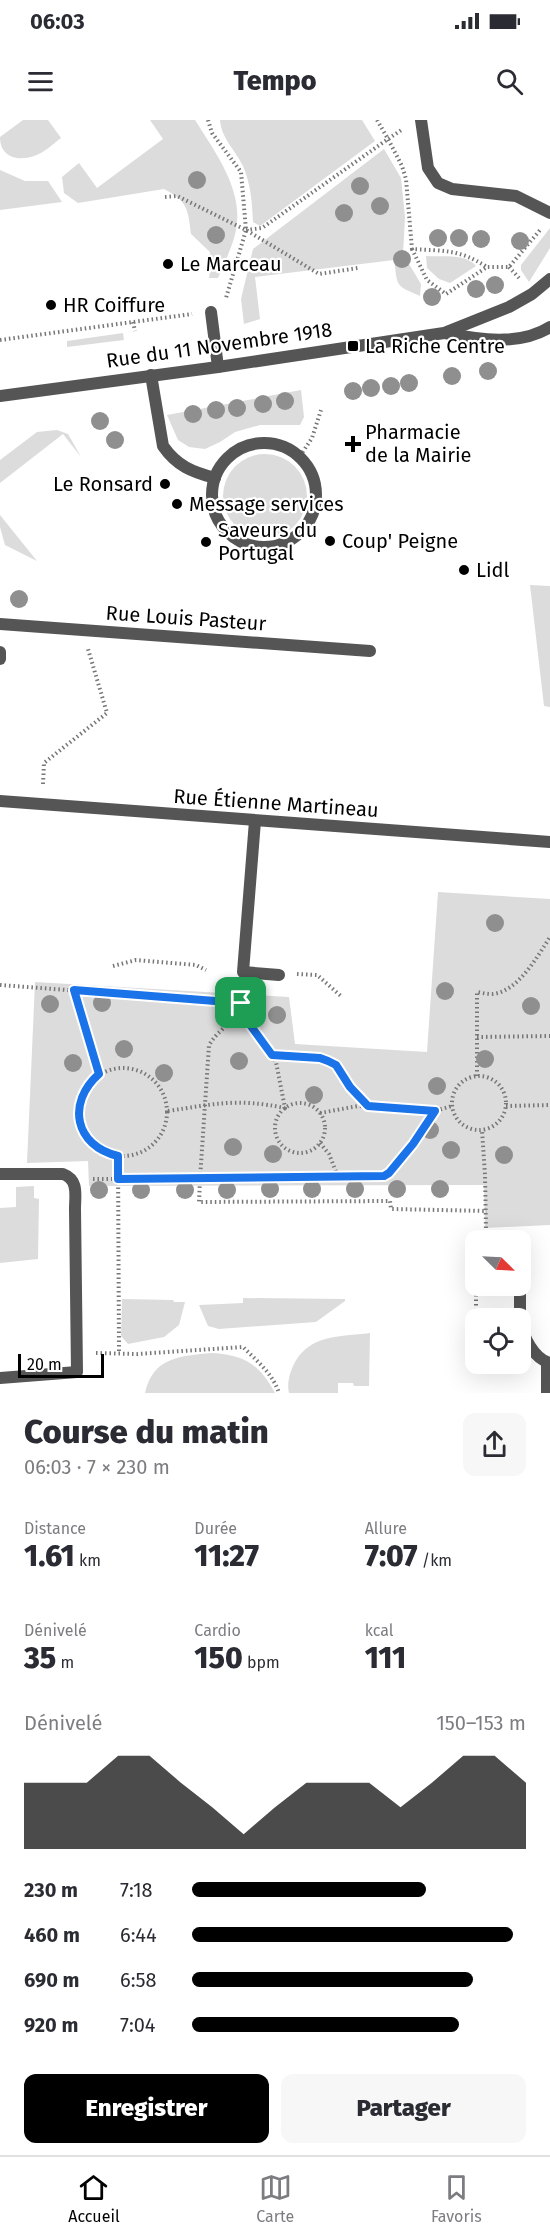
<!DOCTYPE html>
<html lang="fr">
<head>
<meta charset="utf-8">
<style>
	body { margin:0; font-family:"Fira Sans",sans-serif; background:#f7f7f7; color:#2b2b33; height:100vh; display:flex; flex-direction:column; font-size:22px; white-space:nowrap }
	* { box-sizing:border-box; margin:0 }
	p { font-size:20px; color:#7c7c81 }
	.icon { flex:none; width:33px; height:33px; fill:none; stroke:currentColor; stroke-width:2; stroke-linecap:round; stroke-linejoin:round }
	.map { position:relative; height:1273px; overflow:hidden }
	.drawer { display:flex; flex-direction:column; background:#fff; flex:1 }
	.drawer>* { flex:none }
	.needle { width:39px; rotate:114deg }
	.buttons { position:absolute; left:465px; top:1110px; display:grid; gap:12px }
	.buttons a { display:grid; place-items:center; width:66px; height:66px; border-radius:12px; background:#fff; box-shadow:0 6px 24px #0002; font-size:30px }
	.scale { position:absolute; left:18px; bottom:15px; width:86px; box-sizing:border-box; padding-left:6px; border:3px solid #000; border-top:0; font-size:16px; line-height:21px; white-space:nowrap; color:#000; -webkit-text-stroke:4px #fff; paint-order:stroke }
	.pin { position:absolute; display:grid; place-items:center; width:51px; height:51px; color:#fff; margin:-26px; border-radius:12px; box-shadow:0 3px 9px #0006 }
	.round { display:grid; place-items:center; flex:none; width:63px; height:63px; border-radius:12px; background:#f7f7f7 }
	.summary { display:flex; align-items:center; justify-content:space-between; height:102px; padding:0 24px }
	h1 { font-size:33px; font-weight:800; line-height:45px }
	.figures { display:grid; grid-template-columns:repeat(3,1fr); gap:9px; height:102px; padding:6px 24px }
	.figures div { display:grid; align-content:center }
	.figures b { font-size:30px; font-weight:800 }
	.figures small { font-size:16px; font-weight:400 }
	.figures p { font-size:16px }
	.chart { height:168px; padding:12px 24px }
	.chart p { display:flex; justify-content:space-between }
	.chart svg { width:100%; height:108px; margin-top:6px; fill:#000; opacity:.7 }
	.primary-button { display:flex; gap:12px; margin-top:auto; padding:12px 24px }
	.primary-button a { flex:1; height:69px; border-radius:12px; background:#000; color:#fff; font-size:24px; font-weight:800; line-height:69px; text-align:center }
	.primary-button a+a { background:#f7f7f7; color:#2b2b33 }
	ul { padding:0 24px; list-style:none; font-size:20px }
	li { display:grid; grid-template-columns:96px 72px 1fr; align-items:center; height:45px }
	li i { height:15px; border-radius:8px; background:#000 }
	.status { display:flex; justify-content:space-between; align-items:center; height:42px; padding:0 30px; background:#fff; direction:ltr }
	.status svg { height:16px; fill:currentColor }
	header { display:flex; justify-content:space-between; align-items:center; height:78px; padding:0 24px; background:#fff; font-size:27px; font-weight:800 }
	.dock { display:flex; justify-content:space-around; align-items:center; height:84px; border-top:2px solid #e1e1e2; background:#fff; font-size:16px; color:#7c7c81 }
	.dock a { display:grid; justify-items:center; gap:3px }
	.dock .selected { color:#000 }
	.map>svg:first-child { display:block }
	.green { fill:#dcdcdc }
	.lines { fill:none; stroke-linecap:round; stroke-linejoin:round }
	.path { stroke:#777; stroke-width:4; stroke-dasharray:1.5 3; stroke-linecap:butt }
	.service { stroke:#555; stroke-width:12 }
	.minor { stroke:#555; stroke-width:12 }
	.tree { fill:#8f8f8f }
	.route-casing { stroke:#fff; stroke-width:12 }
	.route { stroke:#1a73e8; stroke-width:8 }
	.poi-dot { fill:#000; stroke:#fff; stroke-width:2 }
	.labels { text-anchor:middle; stroke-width:4.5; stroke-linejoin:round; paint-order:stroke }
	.poi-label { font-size:20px; fill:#000; stroke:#fff; text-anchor:start }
	.street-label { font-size:20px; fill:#000; stroke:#fff }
</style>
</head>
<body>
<div class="status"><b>06:03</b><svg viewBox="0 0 49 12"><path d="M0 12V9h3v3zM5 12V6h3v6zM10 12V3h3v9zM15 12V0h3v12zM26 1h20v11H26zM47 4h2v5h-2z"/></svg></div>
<header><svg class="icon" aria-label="menu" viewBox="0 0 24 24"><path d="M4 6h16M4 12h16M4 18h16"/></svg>Tempo<svg class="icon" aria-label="search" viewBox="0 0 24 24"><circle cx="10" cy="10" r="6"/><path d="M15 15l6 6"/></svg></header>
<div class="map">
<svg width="550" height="1273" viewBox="0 0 550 1273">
	<rect width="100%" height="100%" fill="#fff"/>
	<g class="green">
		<path d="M23,0h25l13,18c-8,6 -17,15 -27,18 -18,6 -34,0 -34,-19z"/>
		<path d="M150,0h45c20,32 49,70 41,110 -3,16 -12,33 -18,48h-9l2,-12 -1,-14 -19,-18c-3,-24 -3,-33 -27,-45l-86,14 -14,-10 -2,-16 17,-14 18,25 66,-49z"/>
		<path d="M220,0h142l13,21 -115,85 -7,-4c-1,-20 -2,-37 -10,-56 -7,-15 -22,-28 -23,-46z"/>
		<path d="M384,29l17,29 4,39 -2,37 18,30 -1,12c-26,-11 -22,-10 -26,-36l-139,17 5,42 -16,5 -3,-25 12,-50z"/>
		<path d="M0,50l25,11h23l14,21 -62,8z"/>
		<path d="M550,108v20l-21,34 -8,-12v-5z"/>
		<path d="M426,136c16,1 40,-3 50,10l-26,17 -11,-4 -12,-11z"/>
		<path d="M123,213l1,7 -57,7v-6z"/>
		<path d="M301,270l3,27 -4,8h-40l-25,7 -15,10 -15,7 -16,-2 -11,-7 -11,-25z"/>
		<path d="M57,310l11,4 13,23 -18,-23 -63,49v-23l37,-28z"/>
		<circle cx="265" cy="376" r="42"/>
		<path d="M0,395l37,46 -32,-16 -5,-18z"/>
		<path d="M530,465l20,1v121l-6,-1z"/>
		<path d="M438,772l112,7v326l-65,3 -1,-43 -395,1 -1,-25 -61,2 8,-181 254,15 6,47 132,8z"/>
		<path d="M34,1066v12l5,1 -1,60 -38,4v-55l16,-1v-20z"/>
		<path d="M243,1178l102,1v2l-29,21 -97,7 -11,-3 -9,-21 44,-2z"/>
		<path d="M122,1179l51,1 1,2h11l-6,23 -15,12 -36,7 -7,-8z"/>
		<path d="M370,1213l-1,53h-15l-1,-3h-15v10h-49c-2,-9 0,-18 4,-27 15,-32 46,-29 77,-33z"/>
		<path d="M212,1233c33,2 47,11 63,40h-130c8,-36 35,-37 67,-40z"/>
	</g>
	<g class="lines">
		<g class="path">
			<path d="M208,0l4,13 29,39 5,58 -20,68"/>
			<path d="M377,0l11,19 15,-10"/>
			<path d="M165,77l12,-1 69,34 73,44 39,-6"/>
			<path d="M246,110l16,-2 126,-89 14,27 4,13 6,70c32,2 47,0 75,18"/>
			<path d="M412,129l15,31 19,14 41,-27h22l31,-37"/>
			<path d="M509,147l10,11"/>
			<path d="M133,202l2,9"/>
			<path d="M0,220l192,-26"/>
			<path d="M300,336l12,-18 9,-28"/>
			<path d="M43,664l1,-21 63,-50 -19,-64"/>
			<path d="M113,846l23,-6 60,5 10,5"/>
			<path d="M297,854l20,1 24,21"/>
			<path d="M0,865l241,18"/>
			<path d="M74,870l25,84"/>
			<path d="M477,917l73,-1"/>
			<path d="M273,935c18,1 51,-3 64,13 11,12 18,26 30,37"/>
			<circle cx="123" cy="992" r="44"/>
			<circle cx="479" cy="983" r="27"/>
			<path d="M477,956v-84c5,1 10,2 15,2 26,-2 45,-37 58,-57"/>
			<circle cx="300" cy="1008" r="25"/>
			<path d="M506,986l44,-1"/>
			<path d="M168,991c46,-7 69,-13 117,-3l-9,-46 -36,-51"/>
			<path d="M435,991l-22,33 -24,29 -5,3 -184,3 -1,23 191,-1 1,8 96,2"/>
			<path d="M320,993l38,-7 77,5 17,-5"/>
			<path d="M320,1023l9,11 9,23"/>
			<path d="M118,1036l1,198"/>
			<path d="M93,1059h107l9,-134c16,-25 32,-20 33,-54"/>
			<path d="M476,1142l-1,-30h11l-1,-57 -3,-45"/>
			<path d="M476,1166v32"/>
			<path d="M96,1233l41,1 106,-7c14,14 30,27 36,46"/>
		</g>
		<g class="service">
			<path d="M211,192l7,55"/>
			<path d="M151,255l12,71c14,20 29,26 52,32"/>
			<circle cx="264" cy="375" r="52"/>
			<path d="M255,701l-12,151 36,3"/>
			<path d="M0,1054h63c16,6 12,21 12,35"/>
		</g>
		<g class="minor">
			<path d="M421,0l7,48 10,15 14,6 64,7 34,17"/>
			<path d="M445,213c34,7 75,13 105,-6"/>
			<path d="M0,276l218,-29 226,-34 65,-26 23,-13 18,-15"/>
			<path d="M0,504l370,27"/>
			<path d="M0,532v7"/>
			<path d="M0,681l550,41"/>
			<path d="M519,1119v1"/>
			<path d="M520,1166v32"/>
			<path d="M520,1200c3,17 14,39 30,43"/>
			<path d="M0,1258l77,-6 -2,-163"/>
			<path d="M547,1273v-30"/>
		</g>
	</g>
	<g class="tree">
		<circle cx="197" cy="60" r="9"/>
		<circle cx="360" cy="66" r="9"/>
		<circle cx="380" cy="86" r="9"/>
		<circle cx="344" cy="93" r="9"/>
		<circle cx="216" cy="115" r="9"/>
		<circle cx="438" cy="118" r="9"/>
		<circle cx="459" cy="118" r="9"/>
		<circle cx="481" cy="119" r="9"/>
		<circle cx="520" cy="121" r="9"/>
		<circle cx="402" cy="139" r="9"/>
		<circle cx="495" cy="165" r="9"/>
		<circle cx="476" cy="169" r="9"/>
		<circle cx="432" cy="177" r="9"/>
		<circle cx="488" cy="251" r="9"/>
		<circle cx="452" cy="256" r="9"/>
		<circle cx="409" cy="263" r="9"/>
		<circle cx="391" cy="266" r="9"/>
		<circle cx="371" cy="268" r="9"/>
		<circle cx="353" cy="271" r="9"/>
		<circle cx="285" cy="281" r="9"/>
		<circle cx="263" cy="284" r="9"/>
		<circle cx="237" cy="288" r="9"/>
		<circle cx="216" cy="290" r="9"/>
		<circle cx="193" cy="294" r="9"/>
		<circle cx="100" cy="301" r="9"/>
		<circle cx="115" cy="320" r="9"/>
		<circle cx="19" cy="479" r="9"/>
		<circle cx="495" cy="803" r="9"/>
		<circle cx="445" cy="871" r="9"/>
		<circle cx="102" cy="883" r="9"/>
		<circle cx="50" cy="884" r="9"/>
		<circle cx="531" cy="886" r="9"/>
		<circle cx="277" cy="895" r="9"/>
		<circle cx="124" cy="929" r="9"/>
		<circle cx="485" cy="939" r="9"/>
		<circle cx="239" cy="941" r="9"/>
		<circle cx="73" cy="943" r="9"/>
		<circle cx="164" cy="953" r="9"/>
		<circle cx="437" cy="966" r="9"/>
		<circle cx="314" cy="975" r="9"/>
		<circle cx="430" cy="1010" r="9"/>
		<circle cx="233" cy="1027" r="9"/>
		<circle cx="451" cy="1030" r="9"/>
		<circle cx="273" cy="1034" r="9"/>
		<circle cx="504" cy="1035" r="9"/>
		<circle cx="270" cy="1069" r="9"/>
		<circle cx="312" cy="1069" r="9"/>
		<circle cx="355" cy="1069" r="9"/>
		<circle cx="397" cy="1069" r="9"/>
		<circle cx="440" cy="1069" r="9"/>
		<circle cx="99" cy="1070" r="9"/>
		<circle cx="141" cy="1070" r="9"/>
		<circle cx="185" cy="1070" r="9"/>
		<circle cx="227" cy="1070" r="9"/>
	</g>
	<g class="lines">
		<defs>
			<path id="route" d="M74,870l167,13 -1,8 32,44 48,3 8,3 8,4 14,22 18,19 67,5 -22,33 -24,29 -5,3 -266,3v-23c-43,-10 -52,-53 -19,-82z"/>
		</defs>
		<use href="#route" class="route-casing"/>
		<use href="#route" class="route"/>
	</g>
	<g class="poi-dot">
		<circle cx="168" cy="144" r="6"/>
		<circle cx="51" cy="185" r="6"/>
		<rect x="347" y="220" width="12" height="12" rx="3"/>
		<path d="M350 315h6v6h6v6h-6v6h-6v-6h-6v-6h6z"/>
		<circle cx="165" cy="364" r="6"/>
		<circle cx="177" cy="384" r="6"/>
		<circle cx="330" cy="421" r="6"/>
		<circle cx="206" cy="422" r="6"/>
		<circle cx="464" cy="450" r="6"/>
	</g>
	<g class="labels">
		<g class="poi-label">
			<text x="180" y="151">Le Marceau</text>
			<text x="63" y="192">HR Coiffure</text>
			<text x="365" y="233">La Riche Centre</text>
			<text x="365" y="319">Pharmacie<tspan x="365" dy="23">de la Mairie</tspan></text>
			<text x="153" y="371" text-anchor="end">Le Ronsard</text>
			<text x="189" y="391">Message services</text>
			<text x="218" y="417">Saveurs du<tspan x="218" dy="23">Portugal</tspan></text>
			<text x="342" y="428">Coup' Peigne</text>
			<text x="476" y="457">Lidl</text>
		</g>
		<g class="street-label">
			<text transform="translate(219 225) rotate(-8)" y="7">Rue du 11 Novembre 1918</text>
			<text transform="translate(186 498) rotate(4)" y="7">Rue Louis Pasteur</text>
			<text transform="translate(276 683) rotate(4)" y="7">Rue Étienne Martineau</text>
		</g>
	</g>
</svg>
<div class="buttons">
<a><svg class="needle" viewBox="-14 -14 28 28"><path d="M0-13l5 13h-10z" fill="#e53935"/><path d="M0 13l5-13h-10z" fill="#7c7c81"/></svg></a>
<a><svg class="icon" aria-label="locate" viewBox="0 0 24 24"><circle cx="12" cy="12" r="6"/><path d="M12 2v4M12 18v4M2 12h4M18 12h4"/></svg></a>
</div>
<div class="scale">20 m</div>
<div class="pin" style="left:241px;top:883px;background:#1e9e55"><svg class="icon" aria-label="arrive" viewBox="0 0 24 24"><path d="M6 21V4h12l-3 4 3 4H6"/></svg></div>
</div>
<section class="drawer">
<div class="summary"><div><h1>Course du matin</h1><p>06:03 · 7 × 230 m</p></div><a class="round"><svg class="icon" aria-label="share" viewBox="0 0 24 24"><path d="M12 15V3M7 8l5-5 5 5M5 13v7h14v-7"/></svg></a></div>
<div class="figures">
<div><p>Distance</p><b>1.61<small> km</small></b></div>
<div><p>Durée</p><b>11:27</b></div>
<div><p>Allure</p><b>7:07<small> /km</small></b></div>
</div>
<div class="figures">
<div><p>Dénivelé</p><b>35<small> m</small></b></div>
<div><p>Cardio</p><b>150<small> bpm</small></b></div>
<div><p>kcal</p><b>111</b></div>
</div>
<div class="chart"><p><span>Dénivelé</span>150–153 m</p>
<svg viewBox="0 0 160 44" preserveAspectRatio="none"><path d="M0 44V17L10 17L20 17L30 6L40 6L50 17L60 27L70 38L80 27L90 17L100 17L110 17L120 27L130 17L140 6L150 6L160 17V44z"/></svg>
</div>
<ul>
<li><b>230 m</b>7:18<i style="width:70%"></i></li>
<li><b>460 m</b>6:44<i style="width:96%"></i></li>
<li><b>690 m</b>6:58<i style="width:84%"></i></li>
<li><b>920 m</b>7:04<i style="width:80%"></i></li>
</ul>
<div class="primary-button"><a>Enregistrer</a><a>Partager</a></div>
</section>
<nav class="dock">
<a class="selected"><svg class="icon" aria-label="home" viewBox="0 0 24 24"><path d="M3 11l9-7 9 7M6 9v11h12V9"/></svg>Accueil</a>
<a><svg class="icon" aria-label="map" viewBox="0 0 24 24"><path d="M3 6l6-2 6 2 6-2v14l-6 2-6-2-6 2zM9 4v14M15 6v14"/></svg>Carte</a>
<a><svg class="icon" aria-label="saved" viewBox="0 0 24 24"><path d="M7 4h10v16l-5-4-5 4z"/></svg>Favoris</a>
</nav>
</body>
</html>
